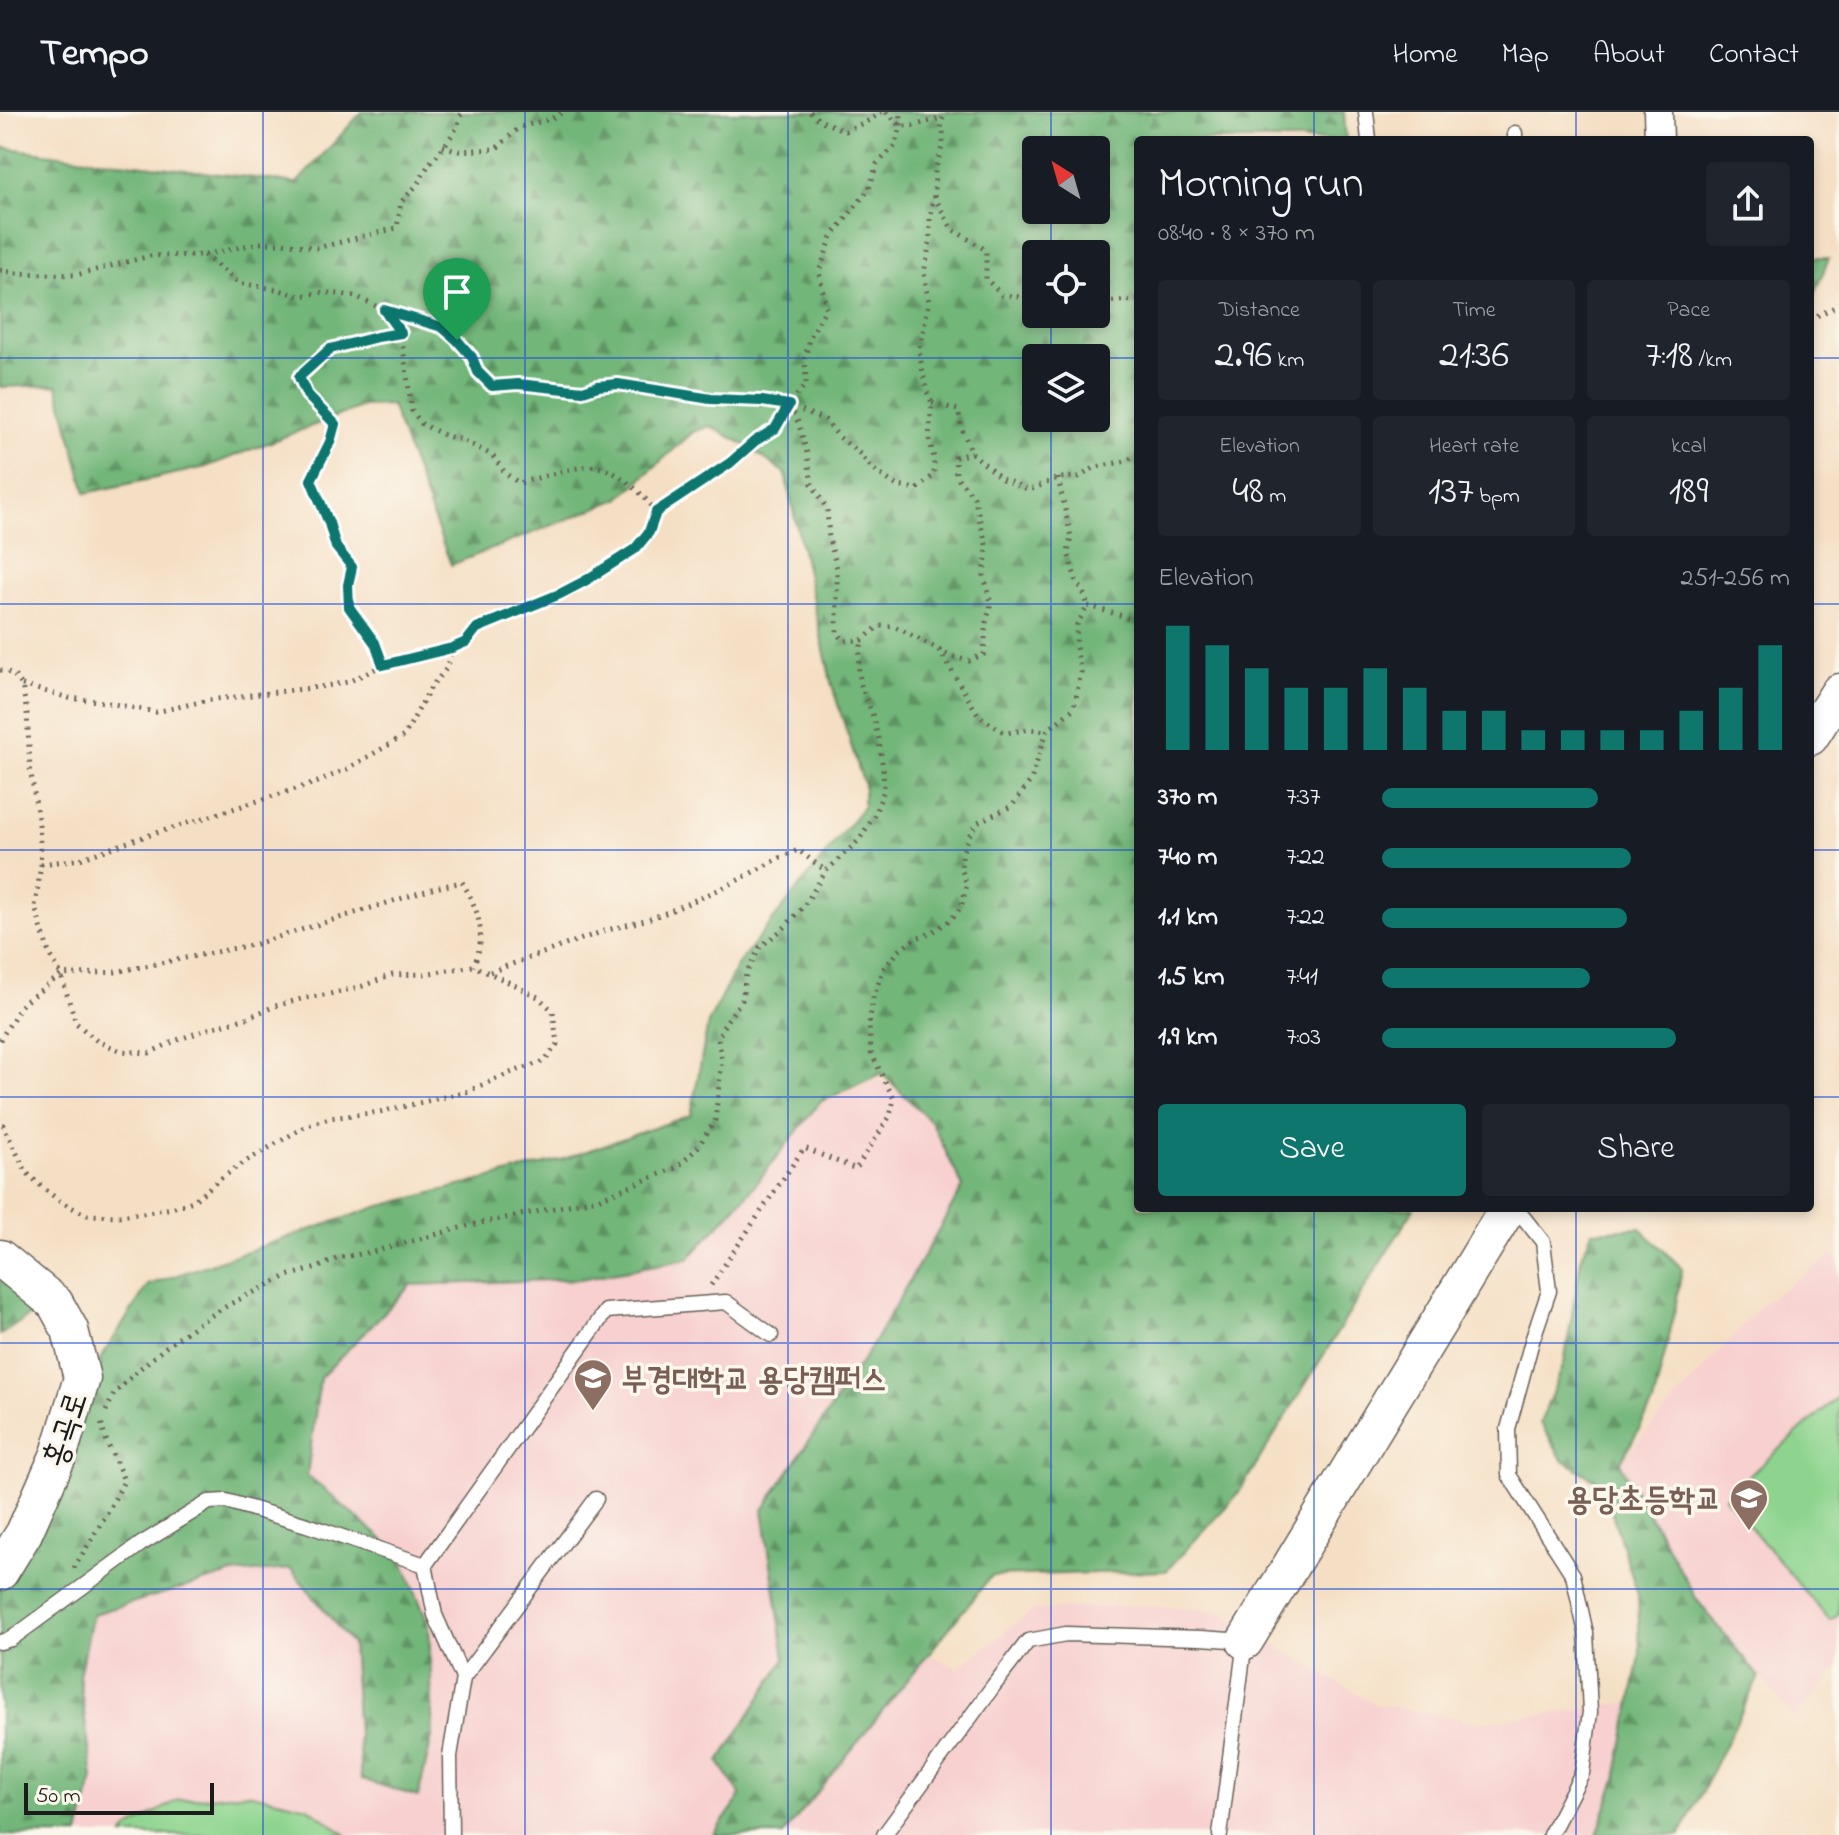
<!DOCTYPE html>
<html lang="en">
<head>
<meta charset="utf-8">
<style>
	body { margin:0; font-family:"Indie Flower","Poor Story",sans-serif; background:#20242c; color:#f1f3f6; height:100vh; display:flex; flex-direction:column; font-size:30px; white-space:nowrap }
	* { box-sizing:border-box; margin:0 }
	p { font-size:26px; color:#9ea1a6 }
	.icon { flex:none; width:44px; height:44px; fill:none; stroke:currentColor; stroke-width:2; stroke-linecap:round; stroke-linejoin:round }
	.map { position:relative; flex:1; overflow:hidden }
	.panel { position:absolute; left:1134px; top:24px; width:680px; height:1076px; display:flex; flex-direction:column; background:#171b24; border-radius:8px; box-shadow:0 4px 12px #0003 }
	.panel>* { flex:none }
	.needle { width:52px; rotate:323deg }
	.buttons { position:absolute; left:1022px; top:24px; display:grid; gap:16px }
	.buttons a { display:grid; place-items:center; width:88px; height:88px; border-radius:8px; background:#171b24; box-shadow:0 4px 12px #0003; font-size:40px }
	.scale { position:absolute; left:24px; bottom:20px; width:190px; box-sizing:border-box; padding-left:8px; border:4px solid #1c1c1c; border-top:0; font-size:22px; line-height:28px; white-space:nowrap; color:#1c1c1c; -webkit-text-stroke:6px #fbf7ec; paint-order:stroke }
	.pin { position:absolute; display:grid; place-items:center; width:68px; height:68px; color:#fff; margin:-82px -34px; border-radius:50% 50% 50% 0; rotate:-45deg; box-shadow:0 0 8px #0007 }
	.pin .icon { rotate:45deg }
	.round { display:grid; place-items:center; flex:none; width:84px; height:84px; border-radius:8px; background:#20242c }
	.overview { display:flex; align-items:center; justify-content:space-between; height:136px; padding:0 24px }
	h1 { font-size:44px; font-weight:600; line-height:60px }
	.stats { display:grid; grid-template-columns:repeat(3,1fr); gap:12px; height:136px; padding:8px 24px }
	.stats div { display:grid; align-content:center; border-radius:8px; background:#20242c; text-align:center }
	.stats b { font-size:40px; font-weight:600 }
	.stats small { font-size:22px; font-weight:400 }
	.stats p { font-size:22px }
	.chart { height:224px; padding:16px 24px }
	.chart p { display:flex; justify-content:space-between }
	.chart svg { width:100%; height:144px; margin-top:8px; stroke:#0f766e; stroke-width:6 }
	.cta { display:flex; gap:16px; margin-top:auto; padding:16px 24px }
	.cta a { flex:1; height:92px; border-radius:8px; background:#0f766e; color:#fff; font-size:32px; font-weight:600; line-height:92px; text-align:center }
	.cta a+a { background:#20242c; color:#f1f3f6 }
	ul { padding:0 24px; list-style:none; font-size:26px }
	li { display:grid; grid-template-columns:128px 96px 1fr; align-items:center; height:60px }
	li i { height:20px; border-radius:10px; background:#0f766e }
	header { display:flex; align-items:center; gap:48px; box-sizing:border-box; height:112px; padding:0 40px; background:#171b24; border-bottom:2px solid #363941 }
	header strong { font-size:38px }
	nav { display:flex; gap:44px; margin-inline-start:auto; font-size:28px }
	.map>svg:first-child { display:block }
	.built { fill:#f7d0cf }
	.forest { fill:url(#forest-firs); stroke:#47694a; stroke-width:2; fill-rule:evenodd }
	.green { fill:#8ed48e; stroke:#557855; stroke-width:2 }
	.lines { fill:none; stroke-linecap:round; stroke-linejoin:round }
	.service-casing { stroke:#686057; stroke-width:17 }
	.minor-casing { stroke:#686057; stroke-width:31 }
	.tertiary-casing { stroke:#686057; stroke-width:39 }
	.path { stroke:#686057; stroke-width:5; stroke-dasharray:2 6; stroke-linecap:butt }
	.service { stroke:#fff; stroke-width:14 }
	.minor { stroke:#fff; stroke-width:28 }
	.tertiary { stroke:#fff; stroke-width:36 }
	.route-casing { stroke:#fff; stroke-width:16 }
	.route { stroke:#0f766e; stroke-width:10 }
	.grid { fill:none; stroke:#1d4ed8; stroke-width:2; stroke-opacity:0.55 }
	.labels { text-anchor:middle; stroke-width:7; stroke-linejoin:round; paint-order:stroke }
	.education-label { font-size:32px; font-weight:bold; fill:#785e54; stroke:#fbf7ec; text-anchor:start }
	.street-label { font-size:32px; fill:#1c1c1c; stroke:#fbf7ec }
</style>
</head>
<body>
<header>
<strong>Tempo</strong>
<nav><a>Home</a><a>Map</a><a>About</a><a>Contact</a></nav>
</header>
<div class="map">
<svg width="1839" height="1723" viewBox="0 0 1839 1723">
	<defs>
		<pattern id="forest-firs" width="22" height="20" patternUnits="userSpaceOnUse" patternTransform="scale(2)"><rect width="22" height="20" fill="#72b679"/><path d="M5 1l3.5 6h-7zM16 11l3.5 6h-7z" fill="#5d9362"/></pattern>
	</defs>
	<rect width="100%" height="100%" fill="#fbf7ec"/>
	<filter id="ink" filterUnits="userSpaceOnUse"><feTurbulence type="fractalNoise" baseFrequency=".0125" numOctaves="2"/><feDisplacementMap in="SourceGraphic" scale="16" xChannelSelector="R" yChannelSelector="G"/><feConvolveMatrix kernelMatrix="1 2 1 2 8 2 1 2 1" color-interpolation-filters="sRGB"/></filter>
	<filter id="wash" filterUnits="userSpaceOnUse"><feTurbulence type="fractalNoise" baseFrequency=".006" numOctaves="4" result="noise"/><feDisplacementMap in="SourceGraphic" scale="32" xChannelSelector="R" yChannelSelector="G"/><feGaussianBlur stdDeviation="1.8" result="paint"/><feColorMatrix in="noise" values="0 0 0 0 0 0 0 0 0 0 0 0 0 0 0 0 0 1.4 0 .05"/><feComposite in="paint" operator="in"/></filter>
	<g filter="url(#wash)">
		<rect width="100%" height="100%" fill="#f5dfc4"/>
		<g class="built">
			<path d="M879,967l93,64 30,75 -189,385 145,65 76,-58 112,-5 73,6 155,93 106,18 166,-21 -10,134h-1588l36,-249 269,-280 109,-42 181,-11 179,-150z"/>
			<path d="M1833,1143l6,5v405l-44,53 -98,-118 -78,-137 144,-160z"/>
		</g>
		<g class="forest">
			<path d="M362,0h982l2,28h-208v1068h276l-176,286 -72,77 -175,5 -208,259h-70l28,-39 -22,-34 66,-103 -22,-149 109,-164 91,-159 -31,-64 -50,-50 -62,29 -70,89 -62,68 -108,20 -169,6 -91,93 -13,97 93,79 29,71 4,108 -15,64 -57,-18 -9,-135 -61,-75 -61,5 -137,40 -14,61 14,103 -14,57h-79v-248l92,-215 56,-87 229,-78 184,-47 130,-45 17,-92 30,-59 125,-157 1,-22 -32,-99 -47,-213 -43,-30 -32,-17 -17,6 -74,67 -168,66 -60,-160 -28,1 -157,61 -120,26 -29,-108 -57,2v-240l59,8 238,28zM1036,38h60v60h-60zM1036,142h60v60h-60zM1036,246h60v60h-60z"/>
			<path d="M1810,146h19l-19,47z"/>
			<path d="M1640,1116l42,40 -8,47 -21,89 -33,59 77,137 62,77 -79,158h-83l19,-56 24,-123 -2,-61 -35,-110 -41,-26 -22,-36 24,-59 17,-105 11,-28z"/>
			<path d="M0,1166l40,31 -40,26z"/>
		</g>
		<g class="green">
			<path d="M1839,1284v218l-9,7 -105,-124z"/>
			<path d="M247,1681l61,14 38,28h-223l6,-7 49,-28z"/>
		</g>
	</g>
	<g filter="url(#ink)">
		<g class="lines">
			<defs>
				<g id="service">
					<path d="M1366,0l3,28"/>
					<path d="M1515,21v7"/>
					<path d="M1516,1096l27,34 6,49 -17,50 -24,88 1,46 64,100 13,58 4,79 -8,61 -32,62"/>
					<path d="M0,1530l11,-3 130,-95 68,-42 17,-1 81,24 118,40"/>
					<path d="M463,1566l-28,-63 -10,-50 181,-254 120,-9 45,33"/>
					<path d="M451,1723l-1,-79 13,-78 133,-179"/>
					<path d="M884,1723l110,-150 34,-44 38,-7 135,4 44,3 -25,194"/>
				</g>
				<path id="minor" d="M1658,0l1,28"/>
				<g id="tertiary">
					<path d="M1810,625l29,-45"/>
					<path d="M0,1146l55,45 15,27 12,48 -23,76 -35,79 -24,39"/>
					<path d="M1245,1529l263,-433"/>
				</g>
			</defs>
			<use href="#service" class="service-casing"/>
			<use href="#minor" class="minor-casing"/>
			<use href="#tertiary" class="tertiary-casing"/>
			<g class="path">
				<path d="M810,0l9,8 26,11 25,-11 11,-8"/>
				<path d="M886,0l15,14h12l25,-7 4,1"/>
				<path d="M443,34l16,5 37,-2 24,-22 31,-8 12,-7"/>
				<path d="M934,84l18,33 34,21v29l16,16 34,4"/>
				<path d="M204,143l35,28 41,7 20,6 23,-4 32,4 29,14 58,17 15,13 15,17 6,15 14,14 26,-2 65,7 15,-5 20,-2 93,15 51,2 27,4 36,15 14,17 20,16 15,17 23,16 20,3 17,-14v-17l-5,-21 3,-34 -6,-14 -7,-38 10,-48 -5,-30 6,-31v-25l4,-22 1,-25 8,-26v-11l-2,-2 1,-11 4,-8"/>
				<path d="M0,158l15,3 61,2 74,-19 54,-1 55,-12h24l34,5 80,-20 4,-26 16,-17 12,-21 14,-16 15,-22 2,-10 4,-4"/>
				<path d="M1096,190l42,-2"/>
				<path d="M385,200l16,21 11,78 10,13 22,11 18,5 30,15 14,19 13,9c17,-4 65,-20 79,-16 23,5 45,27 58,45"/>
				<path d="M1810,207l29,-14"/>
				<path d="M932,291l26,7 4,19 10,24 30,26 28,11 28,-12 21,-1 17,-10 31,-6 11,-8"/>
				<path d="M790,294l8,16 9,31 5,31 15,25 2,30 8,29v64l7,9 18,-1 17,-14h15l59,31 16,4 15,-7 2,-31 5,-19 -7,-29 3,-27 -13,-51 -18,-21 -1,-19 17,-4"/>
				<path d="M1058,366l13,59 -3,16 8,27 7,11 5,15"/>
				<path d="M1088,494l35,10 15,8"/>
				<path d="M939,538l40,66 26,17 26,-4 16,2"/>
				<path d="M383,553l-8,-22 -26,-36 -1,-22 4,-18 -16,-20 -7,-24 -18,-43 19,-38 5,-18 -28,-29 -8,-18 31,-28 47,-12 24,-4"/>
				<path d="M0,558l13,4 9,11 5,28 3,54 9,58 2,39 -6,43 13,43 13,25 15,48 21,18 24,10 28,2 28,-13 37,-13 33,-9 28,-12 30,-8 25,-4 33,-8 29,-11 32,-1 49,-8 23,10 42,21 15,14 4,33 -12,17 -35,12 -44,19 -86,20 -51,6 -21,7 -62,36 -26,18 -27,22 -21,7 -30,5 -23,3 -32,-1 -24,-12 -19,-14 -18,-17 -23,-47h-3"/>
				<path d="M22,573l47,13 29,3 58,11 53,-12 111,-13 28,-5 35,-17 69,-17 14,-6 11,-14 83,-34 25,-13 50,-32 14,-17 7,-20 74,-49 25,-22 20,-12 14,-24 17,-21 -1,-26 5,-21 16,-29 -7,-36 13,-36 37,-47 8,-25 18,-18 6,-20v-14"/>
				<path d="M41,752l39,-5 54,-19 184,-58 29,-13 57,-33 27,-49 15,-18 6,-20"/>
				<path d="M490,860l114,-41 41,-11 23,-8 59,-26 56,-30 15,-6 28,21"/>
				<path d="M0,928l22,-36 39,-29 54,-3 141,-28 179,-56 27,-6c16,26 26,55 11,84"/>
				<path d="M711,1173l93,-137 52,21 34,-53 4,-17 -23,-46 -2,-28 4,-27 11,-30 16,-18 16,-12 15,-5 21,-14 9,-12 6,-22 -6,-17 2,-17 7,-17 8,-12 34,-16 19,-26 16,-49 27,-23 7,-36 -5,-25 1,-23 11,-18"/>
				<path d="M106,1299l8,-17 23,-23 29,-24 30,-22 34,-21 57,-28 30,-8 21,-10 34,-6 99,-27 127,-26 80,-32 20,-20 17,-27 7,-60 -4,-21 7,-16 17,-23 4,-26 14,-27 24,-19 20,-22 22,-35 33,-31 15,-24 10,-26 -1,-22 -4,-27 -7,-28 -11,-27 -3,-21 4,-25"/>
				<path d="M74,1456l34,-56 16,-31c-8,-22 -20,-39 -23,-61"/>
			</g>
			<use href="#service" class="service"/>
			<use href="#minor" class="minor"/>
			<use href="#tertiary" class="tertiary"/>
		</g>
	</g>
	<g class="lines" filter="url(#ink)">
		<defs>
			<path id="route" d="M384,198l58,17 15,13 15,17 6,15 14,14 26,-2 65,7 15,-5 20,-2 93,15 51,2 27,4 -14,24 -20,12 -25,22 -74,49 -7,20 -14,17 -50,32 -25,13 -83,34 -11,14 -14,6 -69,17 -8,-22 -26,-36 -1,-22 4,-18 -16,-20 -7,-24 -18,-43 19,-38 5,-18 -28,-29 -8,-18 31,-28 47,-12 24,-4z"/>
		</defs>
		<use href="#route" class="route-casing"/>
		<use href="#route" class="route"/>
	</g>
	<path class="grid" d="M263,0v1723M525,0v1723M788,0v1723M1051,0v38M1314,0v28M1576,0v28M1051,98v44M1051,202v44M0,246h1036M1096,246h42M1810,246h29M1051,306v1417M0,492h1138M1810,492h29M0,738h1138M1810,738h29M0,985h1138M1810,985h29M1314,1096v627M1576,1096v627M0,1231h1839M0,1477h1839"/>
	<defs>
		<symbol id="university-pin" viewBox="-11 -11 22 30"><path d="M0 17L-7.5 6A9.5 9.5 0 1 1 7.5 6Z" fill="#8d6e63" stroke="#fbf7ec"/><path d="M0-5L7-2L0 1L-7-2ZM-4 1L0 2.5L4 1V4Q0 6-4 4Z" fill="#fff"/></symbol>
		<symbol id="school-pin" viewBox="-11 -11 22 30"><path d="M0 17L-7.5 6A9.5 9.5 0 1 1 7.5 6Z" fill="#8d6e63" stroke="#fbf7ec"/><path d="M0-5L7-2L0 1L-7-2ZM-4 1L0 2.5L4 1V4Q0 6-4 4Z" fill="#fff"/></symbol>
	</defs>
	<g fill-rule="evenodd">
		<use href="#university-pin" x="571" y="1244" width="44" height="60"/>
		<use href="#school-pin" x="1727" y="1364" width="44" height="60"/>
	</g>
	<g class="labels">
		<g class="education-label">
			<text x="621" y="1277">부경대학교 용당캠퍼스</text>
			<text x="1721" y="1397" text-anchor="end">용당초등학교</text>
		</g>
		<g class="street-label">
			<text transform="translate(64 1317) rotate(-72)" y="11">홍곡로</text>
		</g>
	</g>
</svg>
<div class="buttons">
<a><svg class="needle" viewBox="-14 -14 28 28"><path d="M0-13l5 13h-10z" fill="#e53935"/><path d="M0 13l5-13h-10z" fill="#9ea1a6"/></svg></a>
<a><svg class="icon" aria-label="locate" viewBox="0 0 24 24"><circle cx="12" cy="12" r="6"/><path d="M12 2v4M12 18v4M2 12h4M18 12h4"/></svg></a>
<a><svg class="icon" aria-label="layers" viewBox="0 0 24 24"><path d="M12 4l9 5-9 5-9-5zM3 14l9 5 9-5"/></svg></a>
</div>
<div class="scale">50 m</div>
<div class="pin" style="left:457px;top:228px;background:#1e9e55"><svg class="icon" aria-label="arrive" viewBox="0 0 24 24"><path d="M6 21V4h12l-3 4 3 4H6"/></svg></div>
<section class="panel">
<div class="overview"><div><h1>Morning run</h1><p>08:40 · 8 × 370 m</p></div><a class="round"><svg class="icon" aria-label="share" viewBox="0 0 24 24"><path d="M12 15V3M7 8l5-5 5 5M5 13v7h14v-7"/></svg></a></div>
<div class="stats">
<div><p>Distance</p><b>2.96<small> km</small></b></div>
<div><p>Time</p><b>21:36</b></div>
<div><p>Pace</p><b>7:18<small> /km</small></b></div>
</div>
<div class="stats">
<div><p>Elevation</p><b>48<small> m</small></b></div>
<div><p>Heart rate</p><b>137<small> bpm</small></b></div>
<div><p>kcal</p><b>189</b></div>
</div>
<div class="chart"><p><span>Elevation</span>251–256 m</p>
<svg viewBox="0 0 160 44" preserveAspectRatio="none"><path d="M5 44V6M15 44V12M25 44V19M35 44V25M45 44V25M55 44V19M65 44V25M75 44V32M85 44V32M95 44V38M105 44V38M115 44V38M125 44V38M135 44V32M145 44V25M155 44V12"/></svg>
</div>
<ul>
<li><b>370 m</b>7:37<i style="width:53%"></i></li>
<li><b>740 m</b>7:22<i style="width:61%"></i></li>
<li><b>1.1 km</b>7:22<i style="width:60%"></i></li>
<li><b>1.5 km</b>7:41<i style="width:51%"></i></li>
<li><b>1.9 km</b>7:03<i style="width:72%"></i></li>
</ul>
<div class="cta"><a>Save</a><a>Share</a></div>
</section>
</div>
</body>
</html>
